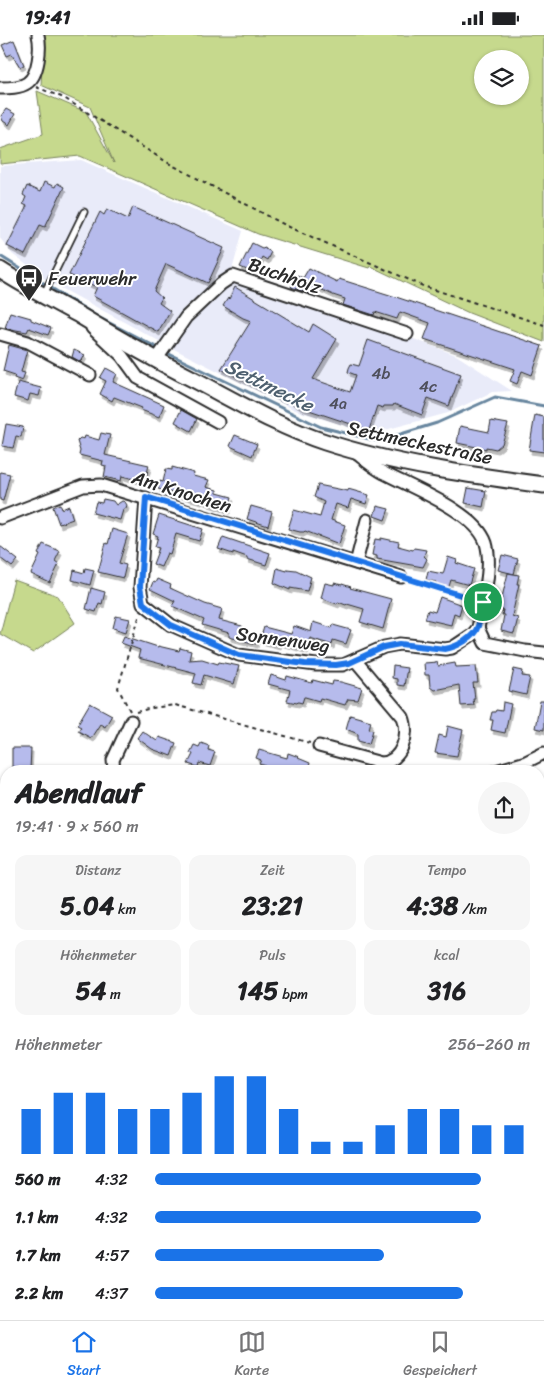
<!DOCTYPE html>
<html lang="de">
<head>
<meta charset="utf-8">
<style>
	body { margin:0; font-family:Sriracha,sans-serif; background:#f6f6f6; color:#202124; height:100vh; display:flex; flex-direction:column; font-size:19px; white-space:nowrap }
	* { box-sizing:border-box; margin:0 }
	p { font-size:16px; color:#757577 }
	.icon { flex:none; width:28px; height:28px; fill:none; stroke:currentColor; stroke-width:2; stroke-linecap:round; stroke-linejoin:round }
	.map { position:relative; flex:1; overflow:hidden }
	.drawer { position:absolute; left:0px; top:730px; width:545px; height:555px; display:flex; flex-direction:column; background:#fff; border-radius:20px 20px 0 0; box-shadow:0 1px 4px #0004 }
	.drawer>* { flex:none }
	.controls { position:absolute; left:474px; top:15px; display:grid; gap:10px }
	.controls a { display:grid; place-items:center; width:55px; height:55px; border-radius:50%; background:#fff; box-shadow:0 1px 4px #0004; font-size:25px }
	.pin { position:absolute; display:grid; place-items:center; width:42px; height:42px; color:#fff; margin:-21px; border:2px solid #fff; border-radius:50%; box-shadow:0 1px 5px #0007 }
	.round { display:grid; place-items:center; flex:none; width:52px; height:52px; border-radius:26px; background:#f6f6f6 }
	.head { display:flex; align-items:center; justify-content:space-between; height:85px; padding:0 15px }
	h1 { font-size:28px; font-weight:700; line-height:38px }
	.metrics { display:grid; grid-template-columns:repeat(3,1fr); gap:8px; height:85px; padding:5px 15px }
	.metrics div { display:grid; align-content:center; border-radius:12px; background:#f6f6f6; text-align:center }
	.metrics b { font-size:25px; font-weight:700 }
	.metrics small { font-size:14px; font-weight:400 }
	.metrics p { font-size:14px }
	.chart { height:140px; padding:10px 15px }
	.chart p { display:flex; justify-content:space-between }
	.chart svg { width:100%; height:90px; margin-top:5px; stroke:#1a73e8; stroke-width:6 }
	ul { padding:0 15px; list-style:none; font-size:16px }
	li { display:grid; grid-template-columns:80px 60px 1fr; align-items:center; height:38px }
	li i { height:12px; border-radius:6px; background:#1a73e8 }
	.status { display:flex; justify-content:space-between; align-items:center; height:35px; padding:0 25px; background:#fff; direction:ltr }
	.status svg { height:14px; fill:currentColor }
	.dock { display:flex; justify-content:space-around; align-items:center; height:70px; border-top:1px solid #e0e0e0; background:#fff; font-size:14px; color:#757577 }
	.dock a { display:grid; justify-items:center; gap:2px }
	.dock .selected { color:#1a73e8 }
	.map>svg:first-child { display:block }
	.built { fill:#e9ebf9 }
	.green { fill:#c6d98d; stroke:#78825c; fill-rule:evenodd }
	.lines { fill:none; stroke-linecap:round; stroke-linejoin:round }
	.stream { stroke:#67869f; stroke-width:3 }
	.building { fill:#b6bbec; stroke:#2b2b2b; filter:url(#shadow) }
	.service-casing { stroke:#2b2b2b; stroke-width:9 }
	.minor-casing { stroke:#2b2b2b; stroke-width:15 }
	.tertiary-casing { stroke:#2b2b2b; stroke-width:19 }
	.path { stroke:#2b2b2b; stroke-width:2; stroke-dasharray:4 4; stroke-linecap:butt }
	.service { stroke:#fff; stroke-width:5.5 }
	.minor { stroke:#fff; stroke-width:11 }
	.tertiary { stroke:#fff; stroke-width:15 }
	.route-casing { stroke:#fff; stroke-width:10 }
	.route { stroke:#1a73e8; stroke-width:6 }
	.labels { text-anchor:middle; stroke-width:4; stroke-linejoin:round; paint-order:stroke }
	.number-label { font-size:16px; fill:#4e4f5b }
	.street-label { font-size:19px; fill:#2b2b2b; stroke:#fff }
	.poi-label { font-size:19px; fill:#2b2b2b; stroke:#fff; text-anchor:start }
	.water-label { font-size:20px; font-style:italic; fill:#4e606f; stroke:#fff }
</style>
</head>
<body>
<div class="status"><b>19:41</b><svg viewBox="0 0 49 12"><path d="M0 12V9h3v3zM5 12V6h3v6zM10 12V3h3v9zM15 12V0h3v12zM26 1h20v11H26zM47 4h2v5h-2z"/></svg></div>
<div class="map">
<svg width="544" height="1285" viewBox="0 0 544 1285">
	<defs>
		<filter id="shadow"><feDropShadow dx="2" dy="4" stdDeviation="0" flood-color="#0004"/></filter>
	</defs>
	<rect width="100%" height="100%" fill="#fff"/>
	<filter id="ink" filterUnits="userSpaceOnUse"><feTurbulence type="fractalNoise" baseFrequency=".02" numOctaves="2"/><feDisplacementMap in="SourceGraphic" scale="10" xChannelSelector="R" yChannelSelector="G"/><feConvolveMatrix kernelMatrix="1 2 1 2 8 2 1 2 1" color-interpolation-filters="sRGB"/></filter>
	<g filter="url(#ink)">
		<path class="built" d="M81,125l162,71 -11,39 224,85 56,36 -20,1 -44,21 -78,21 -75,-24 -123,-62 -124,-67 -36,-27 -12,-16v-72z"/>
		<g class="green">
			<path d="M44,0h500v307l-75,-29 -99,-47 -1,2 -111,-34 -178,-78 -80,8v-15l43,-15 -6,-43 49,21 28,51 -24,-56 -49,-22zM482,24h38v37h-38z"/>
			<path d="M14,545l44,16 17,27 -42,30 -33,-19z"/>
			<path d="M6,971v308h533v-74h5v80h-544v-309z"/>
		</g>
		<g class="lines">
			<g class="stream">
				<path d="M0,221l98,61 62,32"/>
				<path d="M165,317l156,75 57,14 59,-18 58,-26 49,9"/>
				<path d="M460,1285l1,-6"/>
			</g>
		</g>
		<g class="building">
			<path d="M14,5l10,25 -4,2 -8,-13 -5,2 -5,-11z"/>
			<path d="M6,74l9,5 -6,11 -6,-4 -2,-5z"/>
			<path d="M44,147l11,5 2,-4 7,4 -19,40 -5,-2 -15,30 -18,-9 20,-40 -4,-2 3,-7 -3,-2 4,-9 13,6z"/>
			<path d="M133,172l91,41 -16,35 -42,-19 -12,27 8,7 -3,5 11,8 -12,21 -65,-36 4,-9 -28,-12 31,-63 4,3 3,-6 21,10z"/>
			<path d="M252,208l10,5 3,-1 1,2 5,3 -4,8 -5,-3 -2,5 -3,-1 -5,11 -12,-5z"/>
			<path d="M309,233l28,14 2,-3 54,17 149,50 -10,29 -10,-4 -5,13 -7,-3 5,-12 -91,-30 6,-16 -30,-11 -3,7 -22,-7 -1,3 -31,-10 2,-6 -12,-4 -19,-9 -4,8 -19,-7 6,-12 6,3z"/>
			<path d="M235,252l74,45 4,-8 24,15 -24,40 37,13 6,-17 -8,-3 1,-4 2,-4 8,2 9,-26 93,34 -12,32 -21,-8 -6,17 -28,-11 -1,2h-9l-1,2 -6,-2 -8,24 -69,-23 -15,-10 -2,3 -62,-31 30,-48 -8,-3 -20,-12 5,-8 1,1z"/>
			<path d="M10,277l21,6v2l20,8 -3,7 -19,-7 -2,4 -22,-4z"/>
			<path d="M9,310l18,5 -6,22 4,1 -3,8 -8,-3 1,-3 -12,-4z"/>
			<path d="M74,315l11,5 -4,7 -9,-5z"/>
			<path d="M106,333l11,6 -4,8 51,23 -5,12 -18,-7 1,-2 -28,-11 -2,4 -12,-7 6,-13 -6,-3z"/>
			<path d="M18,347l23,6 -2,8 -9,-2 -2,7 -14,-4z"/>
			<path d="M181,375l16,9 -6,12 -16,-9z"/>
			<path d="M535,380l9,2v35l-15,-2z"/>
			<path d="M491,386l17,3 -6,20 -6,5 -10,-2v2l-29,-6 3,-17 29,6z"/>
			<path d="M6,389l17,3 -2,10 -5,-1 -3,12 -11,-2z"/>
			<path d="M101,398l9,2 -5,20 44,10 -4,17 -23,-6 -1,5 -17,-4 2,-11 -4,-1 1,-4 -24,-6 1,-4 -3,-10 3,-3 4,1 1,-3 14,4z"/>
			<path d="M235,400l22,9 -5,12 -22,-10z"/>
			<path d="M172,432l22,6 -1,3 16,4 -3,7 11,3v3l15,4 -4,13 -21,-7v-1l-49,-13 2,-8 3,1 3,-13 6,1z"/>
			<path d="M0,437l10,2 -7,27 -3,-1z"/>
			<path d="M318,450l30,6v-2l21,6 -3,9 -15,-5 -3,9 -12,-4 -5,16 14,5 -6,19 -34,-13 -1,1h-4l-12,-3 6,-19 26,7 4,-15 -10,-5z"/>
			<path d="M468,453l18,3 -3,16 -18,-4z"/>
			<path d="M103,464l10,2 3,4 6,-4 3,1 2,3 -1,3 -3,2 -3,10 -27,-7 3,-11 6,1z"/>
			<path d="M60,469l2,5 7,-3 4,13 -14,5 -6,-17z"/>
			<path d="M251,471l21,6 -4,14 -21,-7z"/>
			<path d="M377,471l12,3 -4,11 -11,-4z"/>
			<path d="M159,480l44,14 -4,12 -23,-7 -6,20 -3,-1 -6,14 -8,-3 6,-16 -4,-1 3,-11 -5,-2z"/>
			<path d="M112,494l16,5 -9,29 7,2 -3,13 -25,-6 8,-29 2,1z"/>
			<path d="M223,502l47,16 -4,12 -19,-6v-2l-14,-5v2l-15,-5z"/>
			<path d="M381,503l18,4 -1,4 15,4 1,-2 12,2 -2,6 3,3 -4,8 -46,-8v-3l-5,-1 3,-16 6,1z"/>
			<path d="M43,509l17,7 -5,10 4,3 -9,19 -19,-9 9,-19 -2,-1z"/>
			<path d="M0,511l18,14 -6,7 -12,-9z"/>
			<path d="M502,520l16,4 -4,15 -16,-4z"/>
			<path d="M448,522l9,3 -1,3 18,6 -5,16 -18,-5 -3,10 -13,-4 1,-4 -10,-2 2,-9 15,3z"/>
			<path d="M85,533l9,2 -4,15 -18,-5 2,-10 10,3z"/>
			<path d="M277,533l10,3v-2l9,1 15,7 -4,14 -17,-3v2l-16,-7z"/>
			<path d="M508,538l11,2 -2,9h2l-7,32 6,2 -4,16 -13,-3 3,-16h-2l1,-5 -4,-1z"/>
			<path d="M157,544l14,6 -1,3 35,16 17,5 -3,11 23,6 2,2v4l14,4 -2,8 -27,-7v-4l-27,-8 2,-5 -32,-14 3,-5 -25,-12 3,-7 2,1z"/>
			<path d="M325,548l9,2v-2l8,2v-1l9,3 -1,1 41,11 -8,30 -23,-7 4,-13 -17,-5 -1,1 -8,-3 -1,2 -16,-6z"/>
			<path d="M91,553l14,4 -3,12 -3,-1 -3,9 -10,-3z"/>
			<path d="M440,562l22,8 -3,10 -5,-2 -3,12 -26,-6 3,-9 7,2z"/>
			<path d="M116,581l14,3 -4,13 -13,-4z"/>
			<path d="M313,587l19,6 1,-3 18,5 -5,14 -13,-4 -1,5 -22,-7 -4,12 -27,-8 -1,3 -18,-5 4,-13 27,7 3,-8 17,6z"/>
			<path d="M124,601l34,11v-1l21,5 1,-3 11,3 -2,9 13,-1 16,5 1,-2 20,4 -5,18 -30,-9 -3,10 -8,-2 3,-10 -58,-15 2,-8 -19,-7z"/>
			<path d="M437,627l1,4 17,-3 1,4 20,-1 2,17h-5l2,16h-2l1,6 -13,1 -2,-21 -25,5 -4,-3 -1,-12h-4l-1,-12z"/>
			<path d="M393,631l14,2 -3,18 -7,-1v-6l-5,-1z"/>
			<path d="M514,634l9,2 -1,5 8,1 -4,18 -17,-4z"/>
			<path d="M271,640l15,5 1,-4 25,7 1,-3 19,5 1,-4 8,1 21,6 -4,12 -10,-1 -3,6 -25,-7 -1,3 -14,-4h-1l-2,6 -4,-1 -1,1 -10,-2 3,-11 -22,-6z"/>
			<path d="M540,666h4v29l-9,-2z"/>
			<path d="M503,667l8,2 -6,29 -14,-3 2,-10h-3l2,-8h3l1,-2 6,1z"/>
			<path d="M90,668l22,12 -7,12 -5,-3 -9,14 -13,-7 3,-4 -4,-2z"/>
			<path d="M350,680l21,6 -2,8 4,1 -4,14 -11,-3v-7l-12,-5z"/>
			<path d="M448,691l15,4 -6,26 -22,-3 4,-18 7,2z"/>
			<path d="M142,696l15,10 2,-4 17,6 -5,13 -19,-7 -15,-11z"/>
			<path d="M201,708l8,3 -1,4 7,2 -5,14 -11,-3 -1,4 -10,-3 5,-10 -3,-1 4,-8 5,2z"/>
			<path d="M12,713h19l-1,23h-18z"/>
			<path d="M259,715l28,8 1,-5 11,4 -1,1 12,5 -2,8h-15l-16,-5 -2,4h-2l-8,-3 1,-1 -7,-2 2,-4 -5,-2z"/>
		</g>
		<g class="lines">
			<defs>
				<path id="service" d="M44,259l40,-82"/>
				<g id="minor">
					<path d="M0,53c8,0 20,0 27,-5 12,-8 14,-36 11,-48"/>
					<path d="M92,293l30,28 16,22 80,44"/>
					<path d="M0,299l28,8 62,33"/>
					<path d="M156,325l30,-43 35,-33 12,-8 174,58"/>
					<path d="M146,463l-6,89 3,16 28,22 68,30 77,10h27l41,-18 16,-3 45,5 7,-1 21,-14 5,-6 1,-5c4,-23 14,-57 7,-80 -10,-31 -74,-55 -102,-70 -10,-5 -19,-13 -28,-20"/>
					<path d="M0,483l83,-32 18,-1 300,92"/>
					<path d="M356,528l11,-43"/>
					<path d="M478,593l7,15 40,8 19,2"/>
					<path d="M319,711l62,17c21,-1 29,-29 22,-46l-48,-57"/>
					<path d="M114,736l-1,-11 18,-39"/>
					<path d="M496,736l30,-9 18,-9"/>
					<path d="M0,851h6"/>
					<path d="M539,907l5,-1"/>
					<path d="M0,940h6"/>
					<path d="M0,972l6,-5"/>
					<path d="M539,1062l5,1"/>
					<path d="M539,1126l5,-8"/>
				</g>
				<path id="tertiary" d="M0,235c26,17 52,30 79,45 38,23 76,45 116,65 42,22 84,47 130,62 71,23 145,33 219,43"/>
			</defs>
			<use href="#service" class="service-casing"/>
			<use href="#minor" class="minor-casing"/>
			<use href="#tertiary" class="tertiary-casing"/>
			<g class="path">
				<path d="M36,52l28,11 106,66 117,62 136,60 121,39"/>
				<path d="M411,545l62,19"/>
				<path d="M130,676l-12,-23 22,-74"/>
				<path d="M136,677l16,-4 23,-3 135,38"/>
				<path d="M539,1202l5,-2"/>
				<path d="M300,1285v-6"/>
				<path d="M448,1285l2,-6"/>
			</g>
			<use href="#service" class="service"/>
			<use href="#minor" class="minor"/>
			<use href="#tertiary" class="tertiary"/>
		</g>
	</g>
	<g class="lines" filter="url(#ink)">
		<defs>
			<path id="route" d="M146,462l337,105c-2,8 -2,16 -5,24 -4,12 -21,21 -33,23l-45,-5 -16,3 -35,16 -13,2 -31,-1 -66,-9 -68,-30 -28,-22 -3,-16z"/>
		</defs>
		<use href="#route" class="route-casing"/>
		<use href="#route" class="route"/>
	</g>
	<defs>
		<symbol id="bus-pin" viewBox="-11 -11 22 30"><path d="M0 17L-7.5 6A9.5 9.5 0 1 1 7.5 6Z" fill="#2b2b2b" stroke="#fff"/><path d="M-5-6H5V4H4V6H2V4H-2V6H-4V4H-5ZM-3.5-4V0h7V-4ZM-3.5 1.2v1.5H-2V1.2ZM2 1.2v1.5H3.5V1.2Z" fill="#fff"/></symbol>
	</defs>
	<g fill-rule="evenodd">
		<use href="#bus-pin" x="13" y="227" width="32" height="43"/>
	</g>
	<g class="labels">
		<g class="number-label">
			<text x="381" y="344">4b</text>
			<text x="428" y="357">4c</text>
			<text x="338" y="374">4a</text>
		</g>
		<g class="street-label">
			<text transform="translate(285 240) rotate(19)" y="7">Buchholz</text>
			<text transform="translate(420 407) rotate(12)" y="7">Settmeckestraße</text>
			<text transform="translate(182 456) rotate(17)" y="7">Am Knochen</text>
			<text transform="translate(283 604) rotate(8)" y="7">Sonnenweg</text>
		</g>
		<g class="poi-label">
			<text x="48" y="250">Feuerwehr</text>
		</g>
		<g class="water-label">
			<text transform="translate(269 350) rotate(26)" y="7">Settmecke</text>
		</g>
	</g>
</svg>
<div class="controls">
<a><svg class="icon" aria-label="layers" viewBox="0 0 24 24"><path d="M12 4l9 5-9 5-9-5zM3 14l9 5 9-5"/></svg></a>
</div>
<div class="pin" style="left:483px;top:567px;background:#1e9e55"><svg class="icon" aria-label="arrive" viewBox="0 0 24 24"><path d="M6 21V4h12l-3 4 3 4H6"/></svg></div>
<section class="drawer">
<div class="head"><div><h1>Abendlauf</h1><p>19:41 · 9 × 560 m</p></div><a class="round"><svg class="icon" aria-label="share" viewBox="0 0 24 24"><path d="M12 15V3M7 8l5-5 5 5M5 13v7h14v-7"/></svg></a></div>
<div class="metrics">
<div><p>Distanz</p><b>5.04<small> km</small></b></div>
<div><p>Zeit</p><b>23:21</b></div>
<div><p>Tempo</p><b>4:38<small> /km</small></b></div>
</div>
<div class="metrics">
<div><p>Höhenmeter</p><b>54<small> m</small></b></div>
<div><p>Puls</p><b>145<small> bpm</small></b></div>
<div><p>kcal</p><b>316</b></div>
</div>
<div class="chart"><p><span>Höhenmeter</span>256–260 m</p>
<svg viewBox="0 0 160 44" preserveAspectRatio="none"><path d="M5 44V22M15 44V14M25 44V14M35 44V22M45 44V22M55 44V14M65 44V6M75 44V6M85 44V22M95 44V38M105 44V38M115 44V30M125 44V22M135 44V22M145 44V30M155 44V30"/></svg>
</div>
<ul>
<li><b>560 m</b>4:32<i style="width:87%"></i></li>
<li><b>1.1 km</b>4:32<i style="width:87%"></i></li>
<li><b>1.7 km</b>4:57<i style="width:61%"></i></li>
<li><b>2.2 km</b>4:37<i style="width:82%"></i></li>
</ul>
</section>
</div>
<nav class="dock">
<a class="selected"><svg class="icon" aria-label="home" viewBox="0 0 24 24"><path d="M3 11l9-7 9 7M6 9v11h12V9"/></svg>Start</a>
<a><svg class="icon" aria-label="map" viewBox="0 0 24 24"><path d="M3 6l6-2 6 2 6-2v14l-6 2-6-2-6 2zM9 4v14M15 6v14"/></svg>Karte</a>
<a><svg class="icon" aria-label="saved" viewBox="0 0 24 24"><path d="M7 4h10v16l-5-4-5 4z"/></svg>Gespeichert</a>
</nav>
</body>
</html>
